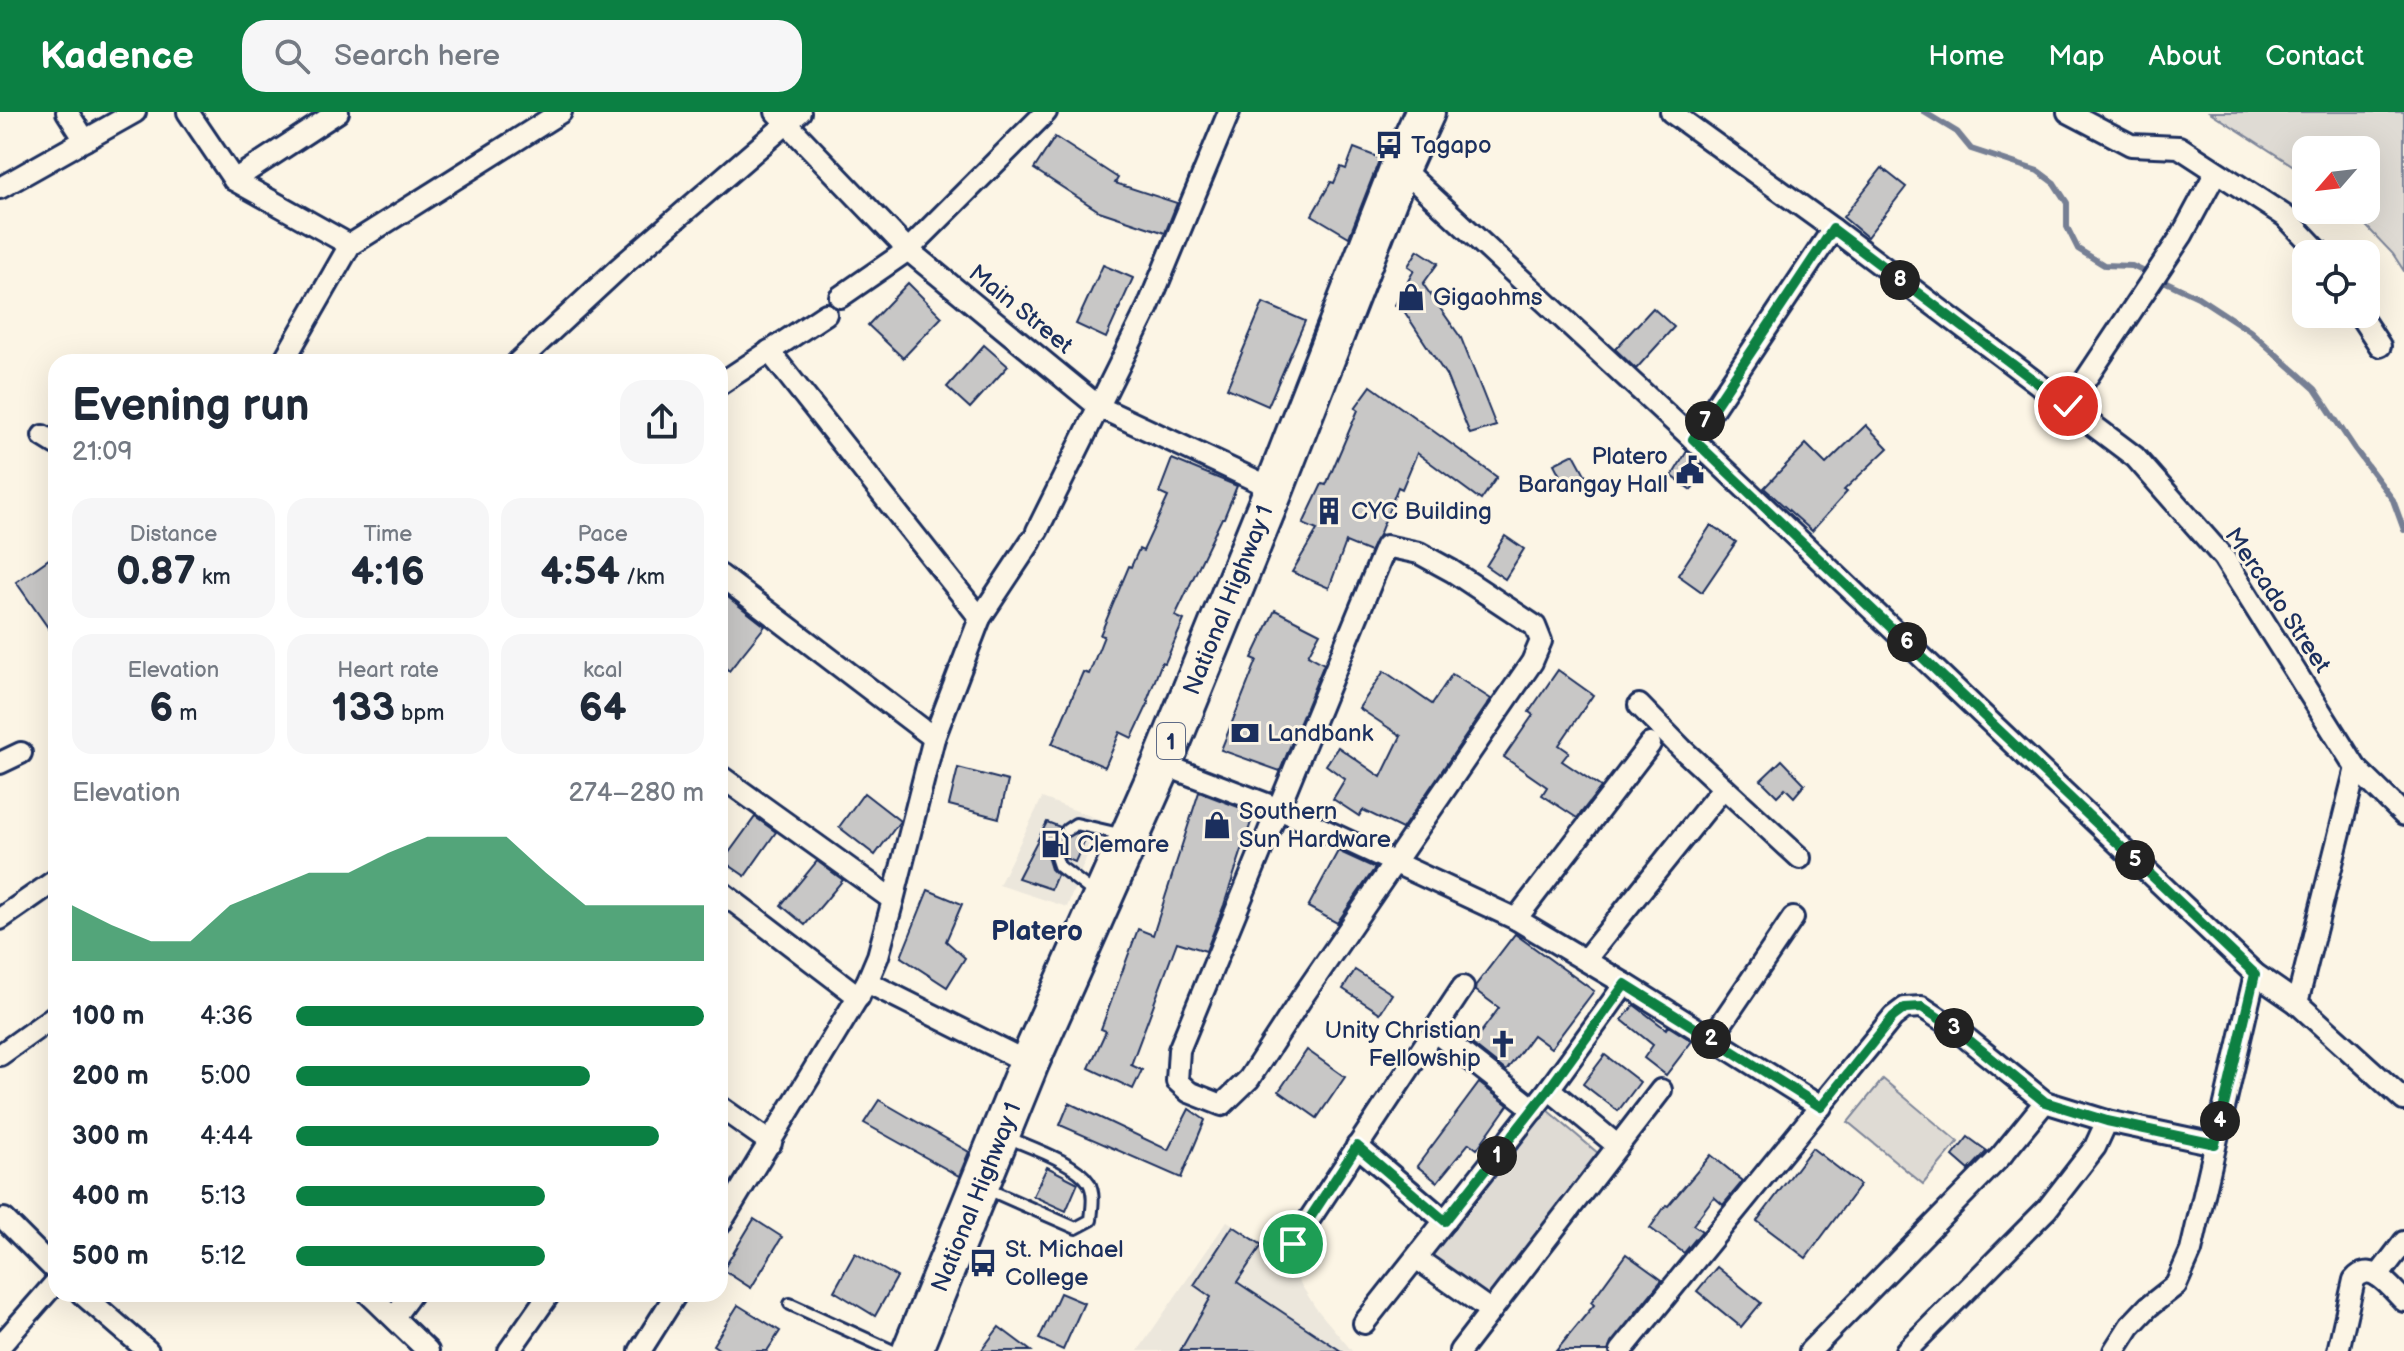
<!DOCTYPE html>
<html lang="en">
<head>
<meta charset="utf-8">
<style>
	body { margin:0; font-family:"Balsamiq Sans",sans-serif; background:#f6f6f7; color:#1f2937; height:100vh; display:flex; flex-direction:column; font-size:30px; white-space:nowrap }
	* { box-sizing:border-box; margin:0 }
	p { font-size:26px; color:#747a83 }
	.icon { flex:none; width:44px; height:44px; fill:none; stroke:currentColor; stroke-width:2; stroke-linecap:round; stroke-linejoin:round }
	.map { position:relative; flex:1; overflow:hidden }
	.sheet { position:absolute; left:48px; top:242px; width:680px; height:948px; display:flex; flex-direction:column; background:#fff; border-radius:24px; box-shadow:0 8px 32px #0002 }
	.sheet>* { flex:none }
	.needle { width:52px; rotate:242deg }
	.tools { position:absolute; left:2292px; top:24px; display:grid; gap:16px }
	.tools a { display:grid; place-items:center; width:88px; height:88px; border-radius:16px; background:#fff; box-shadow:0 8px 32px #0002; font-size:40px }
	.pin { position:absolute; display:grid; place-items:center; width:68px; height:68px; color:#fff; margin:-34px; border:4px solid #fff; border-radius:50%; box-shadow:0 2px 8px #0007 }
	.km { position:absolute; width:40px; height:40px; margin:-20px; border-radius:50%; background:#222; color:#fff; font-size:22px; line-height:40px; text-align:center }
	.round { display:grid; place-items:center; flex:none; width:84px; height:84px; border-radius:24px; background:#f6f6f7 }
	.head { display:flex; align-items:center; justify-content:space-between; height:136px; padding:0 24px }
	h1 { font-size:44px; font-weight:800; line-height:60px }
	.figures { display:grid; grid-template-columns:repeat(3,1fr); gap:12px; height:136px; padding:8px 24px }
	.figures div { display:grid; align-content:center; border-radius:20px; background:#f6f6f7; text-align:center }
	.figures b { font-size:40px; font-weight:800 }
	.figures small { font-size:22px; font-weight:400 }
	.figures p { font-size:22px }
	.chart { height:224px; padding:16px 24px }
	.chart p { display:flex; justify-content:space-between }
	.chart svg { width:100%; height:144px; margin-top:8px; fill:#0b8043; opacity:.7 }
	ul { padding:0 24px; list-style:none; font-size:26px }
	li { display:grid; grid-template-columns:128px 96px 1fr; align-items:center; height:60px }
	li i { height:20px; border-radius:10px; background:#0b8043 }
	header { display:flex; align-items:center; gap:48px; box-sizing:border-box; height:112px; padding:0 40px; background:#0b8043; color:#fff }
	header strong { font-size:38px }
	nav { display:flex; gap:44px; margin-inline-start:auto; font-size:28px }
	.search { width:560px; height:72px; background:#f6f6f7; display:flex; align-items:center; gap:20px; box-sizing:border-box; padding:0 28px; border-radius:24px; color:#747a83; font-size:30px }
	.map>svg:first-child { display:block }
	.built { fill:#ece7dc }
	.green { fill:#dfdbd4; stroke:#7d8599; stroke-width:2 }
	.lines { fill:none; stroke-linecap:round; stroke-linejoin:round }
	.stream { stroke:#767f94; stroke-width:6 }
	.building { fill:#c8c7c6; stroke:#1b2f5e; stroke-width:2 }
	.lane-casing { stroke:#1b2f5e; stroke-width:16 }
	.street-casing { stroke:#1b2f5e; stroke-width:26 }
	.highway-casing { stroke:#1b2f5e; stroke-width:44 }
	.lane { stroke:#fcf5e5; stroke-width:10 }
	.street { stroke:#fcf5e5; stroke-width:20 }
	.highway { stroke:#fcf5e5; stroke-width:38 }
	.route-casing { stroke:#fff; stroke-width:16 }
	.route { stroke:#0b8043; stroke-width:10 }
	.labels { text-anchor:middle; stroke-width:6; stroke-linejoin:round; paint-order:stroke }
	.shield { fill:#fcf5e5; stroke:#5e6a86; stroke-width:2 }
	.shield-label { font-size:22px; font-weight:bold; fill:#1b2f5e }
	.poi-label { font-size:24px; fill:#1b2f5e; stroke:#fcf5e5; text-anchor:start }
	.street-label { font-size:24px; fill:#1b2f5e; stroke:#fcf5e5 }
	.quarter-label { font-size:28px; font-weight:bold; fill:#1b2f5e; stroke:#fcf5e5 }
</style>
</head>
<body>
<header>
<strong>Kadence</strong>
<div class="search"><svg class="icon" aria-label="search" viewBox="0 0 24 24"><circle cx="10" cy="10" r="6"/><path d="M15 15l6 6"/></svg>Search here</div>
<nav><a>Home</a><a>Map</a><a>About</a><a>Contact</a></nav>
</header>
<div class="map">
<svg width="2404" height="1239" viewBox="0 0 2404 1239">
	<rect width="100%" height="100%" fill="#fcf5e5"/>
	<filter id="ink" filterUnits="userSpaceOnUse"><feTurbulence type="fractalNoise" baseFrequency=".0125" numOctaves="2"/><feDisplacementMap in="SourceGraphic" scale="16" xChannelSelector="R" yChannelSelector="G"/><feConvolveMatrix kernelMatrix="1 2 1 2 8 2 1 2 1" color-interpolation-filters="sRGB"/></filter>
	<g filter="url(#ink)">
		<g class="built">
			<path d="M1042,686l59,22 -34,87 -68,-22z"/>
			<path d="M1227,1109l57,36 31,50 37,44h-214z"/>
		</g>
		<g class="green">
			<path d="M2210,0h194v159l-11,-17 -42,-44h15v-60h-60v24z"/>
			<path d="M1883,967l75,63 -35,42 -75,-62z"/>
			<path d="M1547,998l52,44 -114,151 -56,-46z"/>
		</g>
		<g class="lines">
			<path class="stream" d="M1924,0l33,20 14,17 67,22 16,12 13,20v24l11,22 26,16 28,1 66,31 52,34 65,58 40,60 38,51 11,30"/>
		</g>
		<g class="building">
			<path d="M1055,25l63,41 -3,5 62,20 -12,30 -66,-22 -65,-42z"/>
			<path d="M1354,36l26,10 -31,79 -37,-22 19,-33 3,1 7,-16 5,2z"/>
			<path d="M1882,56l24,19 -39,50 -24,-20z"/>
			<path d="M1418,138l20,13 -15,21 38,54 35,88 -26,8 -24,-59 -42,-64 -9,-6 19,-35 -6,-4z"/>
			<path d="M1103,153l30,13 -27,60 -30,-14z"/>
			<path d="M908,171l34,34 -39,41 -35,-33z"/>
			<path d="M1263,191l42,18 -37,85 -41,-18z"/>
			<path d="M1653,196l21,19 -38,42 -21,-20z"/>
			<path d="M984,233l24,21 -38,42 -23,-21z"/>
			<path d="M1371,274l126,91 -16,23 -64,-47 -15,36 -4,-2 -19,48 -9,17 -24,-10 -17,46 -37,-16 25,-42 -14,-6 19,-40 4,1 32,-75 -3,-2z"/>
			<path d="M1866,313l22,23 -44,42 3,2 -35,39 -48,-43 42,-44 20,20z"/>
			<path d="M1687,339l18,17 -14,22 -19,-14z"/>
			<path d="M1574,342l12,22 -20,11 -12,-23z"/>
			<path d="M1172,347l65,27 -13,32h-2l-47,98 9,4 -19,43 -3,-1 -15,39 2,1 -17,36 -12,-6 -15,35 -53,-23 31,-72 6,2 15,-38 -4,-1 29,-69 2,1 8,-18 4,2 25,-54 -9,-4z"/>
			<path d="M1711,413l25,17 -34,50 -24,-17z"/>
			<path d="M1505,424l19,13 -19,30 -19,-13z"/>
			<path d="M56,442v85l-40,-57z"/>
			<path d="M720,479l45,35 -36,45 -9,-8z"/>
			<path d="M1275,498l45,23 -12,22 16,9 -44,107 -59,-21 36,-90 -5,-2z"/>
			<path d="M1558,558l35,25 -34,50 10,7 -7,9 39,26 -24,31 -35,-23 5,-8 -43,-30 29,-42 -4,-3z"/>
			<path d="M1384,559l48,33 20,-30 39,25 -89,130 -39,-19 -4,6 -26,-17 12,-20 -19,-14 12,-18 43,30 20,-41 -42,-28z"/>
			<path d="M1782,648l23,24 -11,13 -9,-9 -8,8 -16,-16z"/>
			<path d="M958,656l50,13 -9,37 -50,-13z"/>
			<path d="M1199,680l55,21 -30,92 -18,46 -29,-9 -46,123 11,5 -9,19 -44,-21 17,-37 -5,-2 37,-100 15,6z"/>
			<path d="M864,681l36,28 -25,34 -36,-28z"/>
			<path d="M755,705l21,15 -31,44 -22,-15z"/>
			<path d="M1047,710l13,5v7l4,3 13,-4 9,4 -11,25 -10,-4 -8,-12 -8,3 -2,7 4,13 6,6 -6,14 -33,-11z"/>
			<path d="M1338,739l37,17 -38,55 -29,-16z"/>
			<path d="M817,749l26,19 -38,45 -24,-20z"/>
			<path d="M928,778l34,14 -16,37 19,17 -18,29 -46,-30z"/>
			<path d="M1515,822l79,57 -43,57 -18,-13 -27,36 -34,-27 27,-36 -24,-18 1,-5z"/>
			<path d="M1355,858l37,24 -12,19 -37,-24z"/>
			<path d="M1634,893l32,24 2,-3 24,15 -26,34 -22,-17 9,-13 -31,-25z"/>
			<path d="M1307,938l38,27 -28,41 -38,-27z"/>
			<path d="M1605,943l35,27 -22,29 -35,-27z"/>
			<path d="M1479,971l29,22 -31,44 -8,-6 -32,39 -20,-16z"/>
			<path d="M879,988l90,52 -10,24 -95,-53z"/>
			<path d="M1069,991l99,47 21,-41 16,11 -24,58 -121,-53z"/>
			<path d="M1968,1025l19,14 -18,19 -16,-14z"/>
			<path d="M1812,1036l48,37 -54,73 -49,-37z"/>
			<path d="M1711,1043l32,26 -20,24 -9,-8 -21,28 9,6 -18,22 -34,-25 16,-23 2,1z"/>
			<path d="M1047,1055l31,16 -12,28 -33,-15z"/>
			<path d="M754,1107l28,18 -31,51 -28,-18z"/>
			<path d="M1233,1114l29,19 -25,37 104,69h-161l31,-54 -17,-12z"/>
			<path d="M855,1141l42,24 -22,39 -41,-25z"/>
			<path d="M1626,1142l36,26 -51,63 -3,8h-52l38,-46 -3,-3z"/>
			<path d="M1717,1155l44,36 -20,24 -44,-36z"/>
			<path d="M1060,1181l24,10 -21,47 -24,-11z"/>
			<path d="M738,1193l42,26 -13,20h-45l-9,-6z"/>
			<path d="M999,1215l32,24h-50z"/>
		</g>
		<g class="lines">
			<defs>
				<g id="lane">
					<path d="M1067,718l9,-6 48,11"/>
					<path d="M1055,742l4,12 35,27"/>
					<path d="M985,1076l91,40 15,-8c1,-12 4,-26 -2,-37 -13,-21 -60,-36 -82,-46"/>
					<path d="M790,1192l103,47"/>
				</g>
				<g id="street">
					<path d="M67,0l18,28"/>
					<path d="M188,0l46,68 116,65"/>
					<path d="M776,0l132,138 191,157 175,82"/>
					<path d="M1671,0l162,117 302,228 89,101 132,210 48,47"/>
					<path d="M2068,0l63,33 48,2 106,69 36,38"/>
					<path d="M1400,55l293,272 562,535 42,29 107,97"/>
					<path d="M234,68l104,-68"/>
					<path d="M0,76l135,-76"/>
					<path d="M840,185l68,-47 138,-138"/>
					<path d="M2359,202l21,32"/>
					<path d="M769,239l211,267"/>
					<path d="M283,250l67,-117 211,-133"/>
					<path d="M518,250l101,-94 181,-156"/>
					<path d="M720,272l106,-70"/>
					<path d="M2068,294l114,-171 34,-63"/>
					<path d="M43,324l13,8"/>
					<path d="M1693,327l140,-210"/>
					<path d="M1037,419l111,-224 81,-195"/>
					<path d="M1386,434l33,7 33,18 83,55 6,15 -9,21 -227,331 -56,86 -27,26 -33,-13 -12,-11 2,-31z"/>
					<path d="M720,463l214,163"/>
					<path d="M1639,593l43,44 118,109"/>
					<path d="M0,651l21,-10"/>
					<path d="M1162,652l115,44 239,111 109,65 196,123"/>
					<path d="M720,664l173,124"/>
					<path d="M720,779l139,106"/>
					<path d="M0,807l56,-39"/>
					<path d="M1516,807l134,-175"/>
					<path d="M1585,848l138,-172"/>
					<path d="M867,870l162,81"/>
					<path d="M2297,891l59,-235"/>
					<path d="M1434,919l100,78"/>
					<path d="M1711,927l82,-121"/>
					<path d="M0,943l56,-40"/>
					<path d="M1549,977l69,57"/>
					<path d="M720,995l51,36"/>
					<path d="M1357,1034l88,75"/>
					<path d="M4,1107l52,52"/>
					<path d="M720,1112l147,-242 11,-26 15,-56 41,-162 46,-120 51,-77"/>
					<path d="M1293,1132l170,-257"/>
					<path d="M1416,1146l75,53"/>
					<path d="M2378,1164l26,-34"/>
					<path d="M82,1182l66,57"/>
					<path d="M369,1182l59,57"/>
					<path d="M394,1205l17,-23"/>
					<path d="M1364,1211l185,-234 76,-105"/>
					<path d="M0,1234l56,-64"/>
					<path d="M509,1239l40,-57"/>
					<path d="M640,1239l36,-57"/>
					<path d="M1460,1239l201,-261"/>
					<path d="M1621,1239l272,-334 12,-9 17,-1 32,21 91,74 62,19 108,23"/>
					<path d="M1810,1239l191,-195 44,-54"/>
					<path d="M1906,1239l141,-142 48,-62 12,-26"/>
					<path d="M2114,1239l16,-25 18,-19 28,-22 15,-34 64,-277"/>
					<path d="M2338,1239l16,-71c17,-21 37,8 50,21"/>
				</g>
				<path id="highway" d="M912,1239l117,-288 133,-299 112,-275 126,-322 25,-55"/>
			</defs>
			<use href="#lane" class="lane-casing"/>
			<use href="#street" class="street-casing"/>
			<use href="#highway" class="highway-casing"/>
			<use href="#lane" class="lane"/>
			<use href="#street" class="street"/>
			<use href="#highway" class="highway"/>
		</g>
	</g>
	<g class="lines" filter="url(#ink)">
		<defs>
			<path id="route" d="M1293,1132l64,-98 88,75 104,-132 76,-105 196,123 72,-90 12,-9 17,-1 32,21 91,74 62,19 108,23 40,-170 -562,-535 140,-210 235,177"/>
		</defs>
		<use href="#route" class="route-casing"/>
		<use href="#route" class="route"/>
	</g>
	<defs>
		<symbol id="bus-bare" viewBox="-9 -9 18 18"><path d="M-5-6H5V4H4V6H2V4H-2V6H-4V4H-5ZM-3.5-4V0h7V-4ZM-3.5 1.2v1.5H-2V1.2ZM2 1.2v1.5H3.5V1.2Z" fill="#1b2f5e" stroke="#fcf5e5" stroke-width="2.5" paint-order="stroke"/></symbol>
		<symbol id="shop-bare" viewBox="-9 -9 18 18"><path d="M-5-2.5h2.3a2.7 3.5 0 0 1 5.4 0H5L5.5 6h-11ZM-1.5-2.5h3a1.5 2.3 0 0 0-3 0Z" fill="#1b2f5e" stroke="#fcf5e5" stroke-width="2.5" paint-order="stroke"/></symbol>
		<symbol id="civic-bare" viewBox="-9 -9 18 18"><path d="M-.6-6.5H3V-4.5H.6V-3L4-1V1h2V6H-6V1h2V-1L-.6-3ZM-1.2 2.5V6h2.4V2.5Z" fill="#1b2f5e" stroke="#fcf5e5" stroke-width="2.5" paint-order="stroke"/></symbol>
		<symbol id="building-bare" viewBox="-9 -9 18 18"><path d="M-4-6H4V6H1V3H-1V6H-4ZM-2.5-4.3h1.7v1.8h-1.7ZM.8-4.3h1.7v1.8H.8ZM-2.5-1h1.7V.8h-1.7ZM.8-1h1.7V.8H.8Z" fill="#1b2f5e" stroke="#fcf5e5" stroke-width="2.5" paint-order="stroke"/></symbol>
		<symbol id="bank-bare" viewBox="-9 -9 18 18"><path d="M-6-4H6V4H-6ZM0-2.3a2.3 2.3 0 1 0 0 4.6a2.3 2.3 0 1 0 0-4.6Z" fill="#1b2f5e" stroke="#fcf5e5" stroke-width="2.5" paint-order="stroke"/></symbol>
		<symbol id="fuel-bare" viewBox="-9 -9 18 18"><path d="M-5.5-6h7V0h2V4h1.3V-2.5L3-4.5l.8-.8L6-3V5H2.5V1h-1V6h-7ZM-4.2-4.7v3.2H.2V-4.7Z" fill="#1b2f5e" stroke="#fcf5e5" stroke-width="2.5" paint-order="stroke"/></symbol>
		<symbol id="church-bare" viewBox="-9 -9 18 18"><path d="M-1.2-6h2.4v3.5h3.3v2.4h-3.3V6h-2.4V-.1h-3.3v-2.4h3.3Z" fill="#1b2f5e" stroke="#fcf5e5" stroke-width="2.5" paint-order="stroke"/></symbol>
	</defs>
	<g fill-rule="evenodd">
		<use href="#bus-bare" x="1369" y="13" width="40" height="40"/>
		<use href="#shop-bare" x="1391" y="165" width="40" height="40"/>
		<use href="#civic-bare" x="1670" y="338" width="40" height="40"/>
		<use href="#building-bare" x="1309" y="379" width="40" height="40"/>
		<use href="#bank-bare" x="1225" y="601" width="40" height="40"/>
		<use href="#shop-bare" x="1197" y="693" width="40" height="40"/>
		<use href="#fuel-bare" x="1035" y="712" width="40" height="40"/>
		<use href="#church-bare" x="1483" y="912" width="40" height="40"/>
		<use href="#bus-bare" x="963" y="1131" width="40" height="40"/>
	</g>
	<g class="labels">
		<rect class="shield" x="1157" y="611" width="28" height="36" rx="6"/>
		<g class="shield-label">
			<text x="1171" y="637">1</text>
		</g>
		<g class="poi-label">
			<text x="1411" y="41">Tagapo</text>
			<text x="1433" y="193">Gigaohms</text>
			<text x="1668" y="352" text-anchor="end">Platero<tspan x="1668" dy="28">Barangay Hall</tspan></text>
			<text x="1351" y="407">CYC Building</text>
			<text x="1267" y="629">Landbank</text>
			<text x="1239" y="707">Southern<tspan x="1239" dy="28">Sun Hardware</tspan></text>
			<text x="1077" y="740">Clemare</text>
			<text x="1481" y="926" text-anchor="end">Unity Christian<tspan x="1481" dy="28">Fellowship</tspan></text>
			<text x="1005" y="1145">St. Michael<tspan x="1005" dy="28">College</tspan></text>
		</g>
		<g class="street-label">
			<text transform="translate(1021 197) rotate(39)" y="8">Main Street</text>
			<text transform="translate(1228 488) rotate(-68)" y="8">National Highway 1</text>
			<text transform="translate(2278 488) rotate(56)" y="8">Mercado Street</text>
			<text transform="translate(976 1085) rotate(-68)" y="8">National Highway 1</text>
		</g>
		<g class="quarter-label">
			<text x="1037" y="828">Platero</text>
		</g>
	</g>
</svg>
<div class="tools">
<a><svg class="needle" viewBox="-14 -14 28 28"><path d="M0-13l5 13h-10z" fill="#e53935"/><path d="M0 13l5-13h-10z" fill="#747a83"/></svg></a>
<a><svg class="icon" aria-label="locate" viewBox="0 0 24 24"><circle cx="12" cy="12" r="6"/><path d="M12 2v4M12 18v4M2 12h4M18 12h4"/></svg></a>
</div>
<div class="pin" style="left:1293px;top:1132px;background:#1e9e55"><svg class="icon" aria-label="arrive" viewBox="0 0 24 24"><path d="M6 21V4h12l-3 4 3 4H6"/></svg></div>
<div class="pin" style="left:2068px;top:294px;background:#d93025"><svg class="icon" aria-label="check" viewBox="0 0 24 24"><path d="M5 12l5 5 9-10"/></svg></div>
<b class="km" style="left:1497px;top:1044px">1</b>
<b class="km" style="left:1711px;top:927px">2</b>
<b class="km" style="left:1954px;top:916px">3</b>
<b class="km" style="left:2220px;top:1009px">4</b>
<b class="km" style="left:2135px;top:748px">5</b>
<b class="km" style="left:1907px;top:530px">6</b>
<b class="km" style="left:1705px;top:309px">7</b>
<b class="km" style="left:1900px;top:168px">8</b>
<section class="sheet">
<div class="head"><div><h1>Evening run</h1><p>21:09</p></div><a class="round"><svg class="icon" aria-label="share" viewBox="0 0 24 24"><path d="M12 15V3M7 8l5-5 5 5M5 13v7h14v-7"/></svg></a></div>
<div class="figures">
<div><p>Distance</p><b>0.87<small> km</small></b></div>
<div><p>Time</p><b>4:16</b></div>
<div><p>Pace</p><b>4:54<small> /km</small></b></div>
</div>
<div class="figures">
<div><p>Elevation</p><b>6<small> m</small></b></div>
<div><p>Heart rate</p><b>133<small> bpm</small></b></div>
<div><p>kcal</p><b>64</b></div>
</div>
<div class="chart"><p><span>Elevation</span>274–280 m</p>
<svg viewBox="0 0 160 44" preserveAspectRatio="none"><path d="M0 44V27L10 33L20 38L30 38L40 27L50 22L60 17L70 17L80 11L90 6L100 6L110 6L120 17L130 27L140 27L150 27L160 27V44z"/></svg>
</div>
<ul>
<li><b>100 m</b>4:36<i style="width:100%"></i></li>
<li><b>200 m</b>5:00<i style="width:72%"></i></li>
<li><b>300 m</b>4:44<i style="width:89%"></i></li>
<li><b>400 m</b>5:13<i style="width:61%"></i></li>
<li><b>500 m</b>5:12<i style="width:61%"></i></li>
</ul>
</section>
</div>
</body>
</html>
